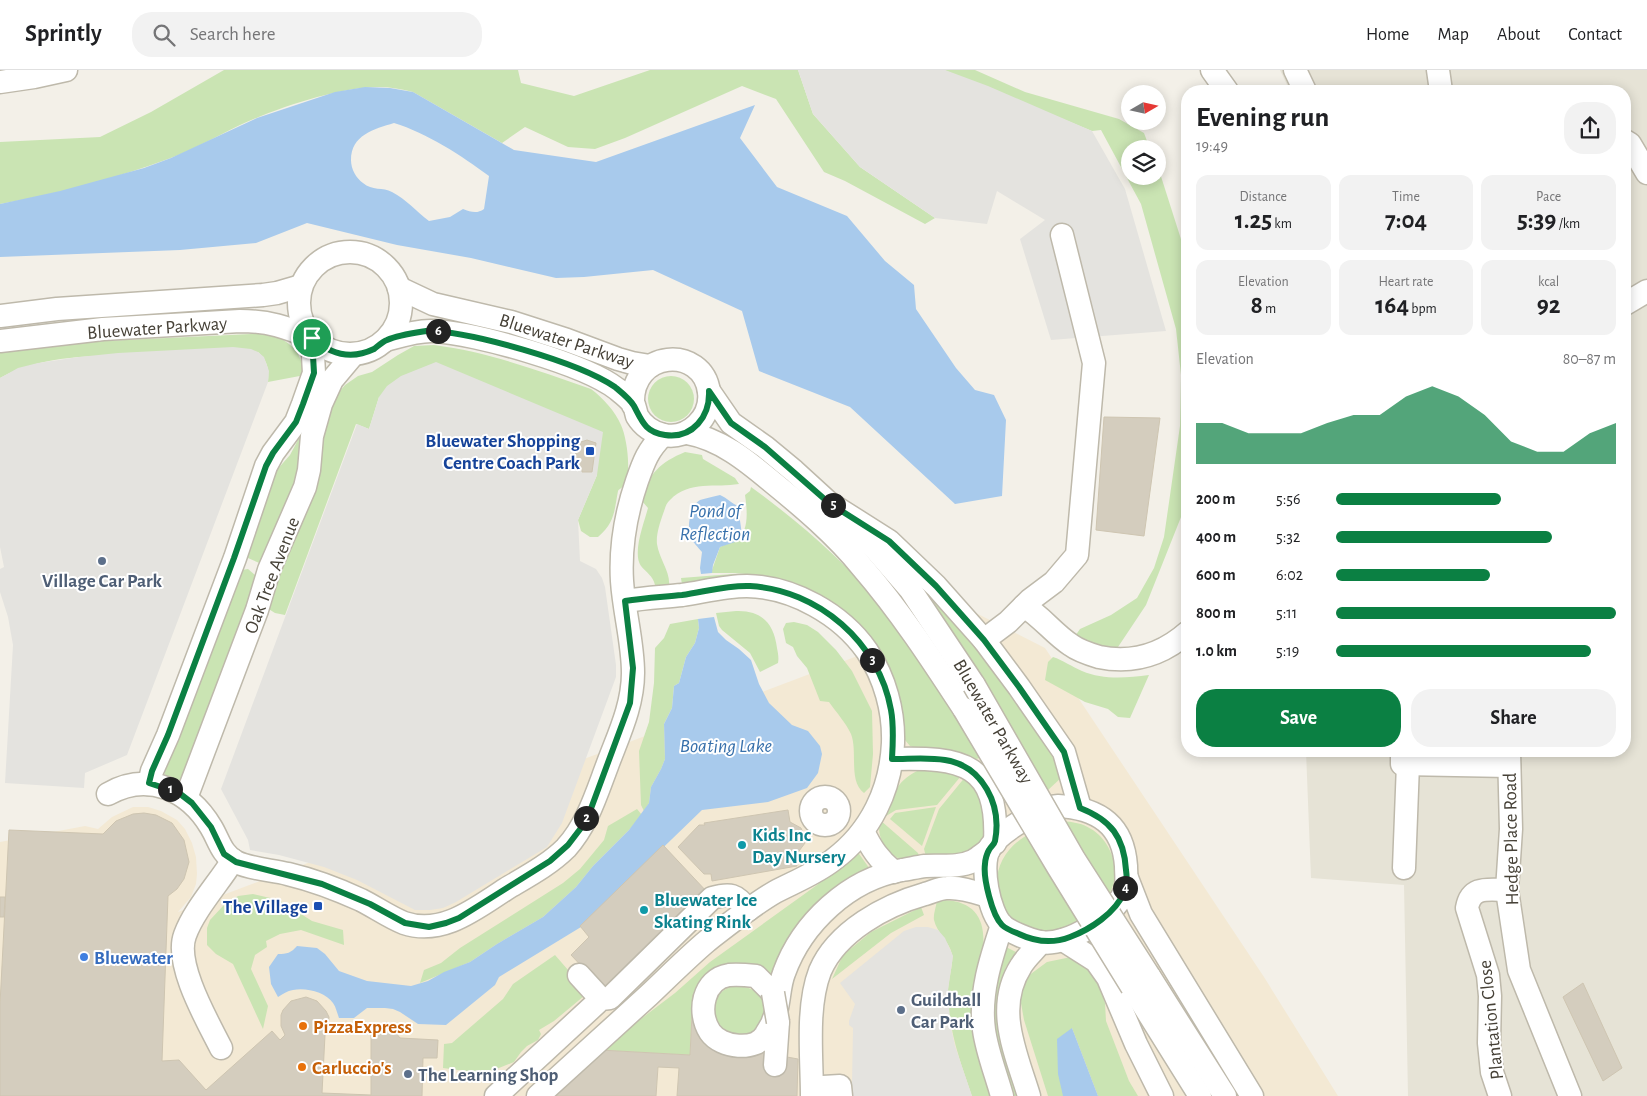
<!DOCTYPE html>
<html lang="en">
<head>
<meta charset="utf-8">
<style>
	body { margin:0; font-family:"Alegreya Sans",sans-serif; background:#f2f2f2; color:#202124; height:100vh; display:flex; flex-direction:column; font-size:19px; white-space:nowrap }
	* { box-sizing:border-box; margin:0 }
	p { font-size:16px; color:#757577 }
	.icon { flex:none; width:28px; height:28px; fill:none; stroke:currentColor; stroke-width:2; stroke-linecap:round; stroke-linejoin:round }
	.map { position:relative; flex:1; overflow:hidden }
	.drawer { position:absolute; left:1181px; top:15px; width:450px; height:672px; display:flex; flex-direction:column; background:#fff; border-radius:20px; box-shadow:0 2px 12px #0003 }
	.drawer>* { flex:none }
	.needle { width:32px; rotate:81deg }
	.controls { position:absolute; left:1121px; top:15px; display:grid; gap:10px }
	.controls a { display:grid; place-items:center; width:45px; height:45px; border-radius:50%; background:#fff; box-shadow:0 2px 12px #0003; font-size:25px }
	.pin { position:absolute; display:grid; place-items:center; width:42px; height:42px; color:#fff; margin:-21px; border:2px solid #fff; border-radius:50%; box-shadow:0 1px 5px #0007 }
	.km { position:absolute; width:25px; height:25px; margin:-12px; border-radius:50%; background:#222; color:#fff; font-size:14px; line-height:25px; text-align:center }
	.round { display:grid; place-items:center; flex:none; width:52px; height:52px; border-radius:20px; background:#f2f2f2 }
	.headline { display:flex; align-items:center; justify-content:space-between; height:85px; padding:0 15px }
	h1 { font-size:28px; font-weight:700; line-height:38px }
	.stats { display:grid; grid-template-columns:repeat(3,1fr); gap:8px; height:85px; padding:5px 15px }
	.stats div { display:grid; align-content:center; border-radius:12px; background:#f2f2f2; text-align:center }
	.stats b { font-size:25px; font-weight:700 }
	.stats small { font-size:14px; font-weight:400 }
	.stats p { font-size:14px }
	.chart { height:140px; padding:10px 15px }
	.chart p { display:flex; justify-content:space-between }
	.chart svg { width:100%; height:90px; margin-top:5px; fill:#0b8043; opacity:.7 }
	.primary-button { display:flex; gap:10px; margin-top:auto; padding:10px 15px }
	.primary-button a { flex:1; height:58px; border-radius:20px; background:#0b8043; color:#fff; font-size:20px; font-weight:700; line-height:58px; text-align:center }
	.primary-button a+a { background:#f2f2f2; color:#202124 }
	ul { padding:0 15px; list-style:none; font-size:16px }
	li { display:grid; grid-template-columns:80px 60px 1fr; align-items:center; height:38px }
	li i { height:12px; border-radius:6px; background:#0b8043 }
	header { display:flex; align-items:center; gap:30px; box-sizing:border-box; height:70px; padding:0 25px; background:#fff; border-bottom:1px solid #e0e0e0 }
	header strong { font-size:24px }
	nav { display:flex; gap:28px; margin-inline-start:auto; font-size:18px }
	.search { width:350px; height:45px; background:#f2f2f2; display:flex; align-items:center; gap:12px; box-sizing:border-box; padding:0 18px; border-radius:20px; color:#757577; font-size:19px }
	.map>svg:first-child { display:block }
	.residential { fill:#e6e3d6 }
	.commercial { fill:#f3e9d4 }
	.green { fill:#cae4b3 }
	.parking { fill:#e4e3df }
	.water { fill:#a8caec; fill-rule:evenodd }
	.building { fill:#d4cdbe; stroke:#cec5b1; fill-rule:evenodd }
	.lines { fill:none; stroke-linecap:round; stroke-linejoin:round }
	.minor-casing { stroke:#beb9ab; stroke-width:25 }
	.minor { stroke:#fff; stroke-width:22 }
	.minor-bridge-casing { stroke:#beb9ab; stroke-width:25; stroke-linecap:butt }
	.minor-bridge { stroke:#fff; stroke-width:22 }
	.route-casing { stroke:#fff; stroke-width:10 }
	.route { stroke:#0b8043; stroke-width:6 }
	.transit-dot { fill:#1a4fb4; stroke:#fff; stroke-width:2 }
	.service-dot { fill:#5c6f8a; stroke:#fff; stroke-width:2 }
	.culture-dot { fill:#0f9aa8; stroke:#fff; stroke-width:2 }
	.shop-dot { fill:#3f7fe0; stroke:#fff; stroke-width:2 }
	.food-dot { fill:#e8710a; stroke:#fff; stroke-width:2 }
	.labels { text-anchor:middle; stroke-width:4; stroke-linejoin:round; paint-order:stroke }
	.street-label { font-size:19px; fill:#464137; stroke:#fff }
	.transit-label { font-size:19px; font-weight:bold; fill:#164399; stroke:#fff; text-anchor:end }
	.service-label { font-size:19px; font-weight:bold; fill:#4e5e75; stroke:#fff; text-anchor:start }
	.culture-label { font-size:19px; font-weight:bold; fill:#0d838f; stroke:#fff; text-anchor:start }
	.shop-label { font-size:19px; font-weight:bold; fill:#366cbe; stroke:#fff; text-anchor:start }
	.food-label { font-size:19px; font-weight:bold; fill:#c56008; stroke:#fff; text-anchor:start }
	.water-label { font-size:20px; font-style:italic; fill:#3770ab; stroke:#fff }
</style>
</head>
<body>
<header>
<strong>Sprintly</strong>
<div class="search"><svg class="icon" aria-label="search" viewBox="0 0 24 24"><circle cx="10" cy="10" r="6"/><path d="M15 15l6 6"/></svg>Search here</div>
<nav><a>Home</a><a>Map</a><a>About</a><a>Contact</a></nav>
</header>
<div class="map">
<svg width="1647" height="1026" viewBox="0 0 1647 1026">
	<rect width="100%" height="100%" fill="#f3f0e8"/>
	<path class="residential" d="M1280,0h367v1026h-239l-4,-211 -93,-7 -5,-127h319v-660h-335z"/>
	<path class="commercial" d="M974,542l71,36 219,329 74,119h-1338v-254l85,-16 13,3 14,-12 21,-10h15l13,4 16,9 8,9 7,14 4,14 1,17 -1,10 -5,13 -13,15z"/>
	<g class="green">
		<path d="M224,0h294l3,13 53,13 76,-26h148l15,44 47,53 75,51 -10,6 -80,-43 -21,-9 -48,-73 -34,-13 -117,52 -30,11 -27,-2 -43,-20 -23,16 -89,-51c-11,-3 -23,-5 -34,-5 -40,0 -102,21 -139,38 -23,11 -47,25 -72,34 -54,20 -111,35 -168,45v-62l100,-5 51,-25z"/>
		<path d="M944,0h31l50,22 94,27 25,14 6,16h-20v27h28v-9l29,91v244l-41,103 -30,45 -43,-11 7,-10 31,-14 26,-17 17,-30 10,-31 16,-111 1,-51 -5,-46 -35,-125 -40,-74 -9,1z"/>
		<path d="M271,263c23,12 29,18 34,42l-37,7c1,-12 0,-21 -10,-30 -38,1 -77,2 -115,3 -49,1 -99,-1 -143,23v-26l104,-11z"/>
		<path d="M434,275c55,7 105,26 157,44 12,9 24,22 30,36 6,13 11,48 3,61 0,0 -6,4 -6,5 -4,21 -3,31 -20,46h-8l-9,-6 -3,-11 19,-45 -218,-78 -10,32 -13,-5 -71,191 -10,-2 -8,-5 48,-121 4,-40 15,-49 11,-13 13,-9 14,-4 26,-17 16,-9z"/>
		<circle cx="671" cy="329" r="23"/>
		<path d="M306,348l-8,60 -34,87 -16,-7 -2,-13 29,-73 15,-17 8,-15z"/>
		<path d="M685,382l17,3 1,4 32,19 4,6c-23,4 -50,-4 -69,16 -4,3 -5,9 -7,14 -3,9 -7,20 -6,30 2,15 14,28 12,43l-14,-2c-2,-9 -9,-13 -14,-19 -9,-13 3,-43 7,-58l-6,-7c5,-27 19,-39 43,-49z"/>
		<path d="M751,417c48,35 94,74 132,121 37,46 67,99 97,150l-8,2 -56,-12 -6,-2 -5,-6 -7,-41 -57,-87 -159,-27 -1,-7 64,-5h-33v-3l8,-23c5,-3 10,-3 15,-6 15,-8 12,-32 10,-46l5,-4z"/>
		<path d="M248,499l7,6 1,5 -71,198 -6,4 -9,-2 -6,-7 -1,-7 79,-196z"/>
		<path d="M922,510l99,120 42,76 -16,15 -130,-210z"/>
		<path d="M736,541c25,-1 38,12 41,37 1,5 2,10 1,15l-18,9 -10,-19 -28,-23 -3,-4 -3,-13z"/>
		<path d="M698,549l1,9 -4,15 -9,14 -7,26 -5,3 -2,22 -8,16 1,35 -4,10 -10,18 -2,16 -5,8 -3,-6 -2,-54 10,-29 5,-39 1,-35 9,-10 6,-14z"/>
		<path d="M794,552l13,3 11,7 18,18 16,21 20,40 1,43 -3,33 -6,6c-16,-12 -6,-41 -13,-59 -5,-11 -15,-22 -22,-32l-9,-1 -13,-33 -10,-12 -4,-9 -7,-4 -3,-14 3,-6z"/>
		<path d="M1053,587c10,3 19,10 29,14 21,9 44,7 67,4l-19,43 -12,-1 -10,-8 -23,-7 -40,-22 3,-18z"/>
		<path d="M926,697l35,9 -24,29 -41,5 -10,6 -3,-1c11,-25 17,-38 43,-48z"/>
		<path d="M966,706l19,25 -1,35 -3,6 -11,12 -43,7 -3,-12 15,-40z"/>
		<path d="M936,737l-14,39 -32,-27 5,-6z"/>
		<path d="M637,739l5,6 -13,15 -36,36 -17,21 -33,30 -46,27 -27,18 -50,21 4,-13 17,-7 19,-15 103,-65 17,-14 24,-29 4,-14z"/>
		<path d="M880,750l38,33 3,8c-7,0 -14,0 -20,-2 -16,-5 -25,-24 -21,-39z"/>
		<path d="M1062,751c11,1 20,2 29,8 20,11 31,43 19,63 -5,9 -13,15 -21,21 -23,16 -48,29 -73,10 -10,-8 -18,-19 -19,-32 -4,-41 30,-61 65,-70z"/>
		<path d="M857,781l15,21 -82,68 -20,37 -67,3 -10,15 -3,60 -90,-5 75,-57 35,-31 107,-77z"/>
		<path d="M253,824l26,6 33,21 31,9 1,15 -43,-15 -21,4 -14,7 1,6 -12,8 -4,14 17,37 -5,23 -30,-65 -17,-10 -9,-9v-17l3,-8 13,-14 15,-10z"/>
		<path d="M945,830c31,2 41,20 38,50l11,146h-22c-12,-35 -24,-67 -24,-104 0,-11 6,-31 4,-38 -3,-13 -15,-21 -18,-34 -1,-5 2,-13 3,-19z"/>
		<path d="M921,837l3,8 -33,18 -59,46 11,-24 28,-23z"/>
		<path d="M1004,876l12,6 -10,15 -5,18 18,111h-7l-13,-41 -9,-49z"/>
		<path d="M555,885l27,31 2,10 -30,25 -15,9 2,4 -3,6 -11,6 -6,6 -7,10 -20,8 -21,2 -30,-4 1,-24 8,-1 51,-44 10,-15z"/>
		<path d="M1071,887l24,16 10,30 1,18 23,60 9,15h-40l-26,-68 -9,68h-15l-24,-76 -5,-28 9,-16 19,-14z"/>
		<path d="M732,916c23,0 34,8 33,32l-15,18 -26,-1 -12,-19c4,-16 3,-23 20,-30z"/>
	</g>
	<g class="parking">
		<path d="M798,0h147l43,16 104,45 33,58 41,142 -115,9 -31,-101 25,-19 -48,-29 -10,33 -52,-6 -75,-51 -47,-53z"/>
		<path d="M233,277l18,2 7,3 6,5 5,14 -1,11 -141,373 -42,18 -1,15 -79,-5 8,-138 -5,-28 -8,-25v-23l4,-2 -4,-20v-169l18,-10 20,-5 41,-6 39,-4z"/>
		<path d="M436,292l167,70 -6,43 -19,45 2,41 16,8 6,9 3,9 11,78v12l-54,146 -15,24 -91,55 -13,6 -13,2h-15l-58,-30 -33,-13 -45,-12 -29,-5 -2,-10 -27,-51 136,-365 12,5 10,-32 8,-11 14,-10z"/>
		<path d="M916,857h12l10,3 7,8 8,18 -5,34 2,33 5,23 17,50h-119l-1,-12 1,-56 -4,-3v-4l6,-17 -15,-21 64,-52z"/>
	</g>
	<g class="water">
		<path d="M365,17l25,1 23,4 101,58 82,12 159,-57 -15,33 37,49 70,29 38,45 29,24 2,24 40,59 19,22 19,5 12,25 -4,76 -47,8 -105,-97 -91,-36 -17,-60 -89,-41 -69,7 -28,1 -85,-20 -74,-13 -90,-22 -51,20 -76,7 -180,7v-53l60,-13 84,-23 27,-10 86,-40 78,-26zM394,53c33,10 68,33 95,53l-5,33c-7,5 -13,3 -21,0l-13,8 -21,4c-12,-9 -23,-22 -37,-29 -9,-5 -20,-1 -29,-9 -7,-5 -12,-14 -12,-23 0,-25 23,-31 43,-37z"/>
		<path d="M720,425c7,3 11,8 18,11l4,29 -7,7 -15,5 -7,18 -1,8 -11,1 -1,-6 2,-16c-4,-5 -9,-9 -12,-16 -3,-9 0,-31 10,-36 6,-2 13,-3 20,-5z"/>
		<path d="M714,547l4,15 8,8 13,9 12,11 8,24 10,19 23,22 16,6 12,15 2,8 -4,19 -11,15 -39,14 -66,8 -121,117 -82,50 -4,8 -49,40 -28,-1 -18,-12 -7,-3 -8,-1h-18l-13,10h-15c-2,-5 -3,-11 -6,-15 -7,-11 -28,-16 -40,-13 -6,1 -10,4 -15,7l-7,-13 -2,-17 9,-13c9,0 13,-1 19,-8l20,2 8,6 14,17 28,10 44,5 17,-5 16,-9 26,-10 27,-18 46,-27 33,-30 17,-21 36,-36 20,-27 2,-16 10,-18 4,-10 -1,-35 8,-16 2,-22 5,-3 7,-26 9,-14 4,-15 -1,-9z"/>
		<path d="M1072,958l26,68h-35l-5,-22 -1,-35z"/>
	</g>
	<g class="building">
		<path d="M1104,347l56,1 -16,118 -48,-6z"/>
		<path d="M587,370l9,3 -4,29h-10v-2l-5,-6 -2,-6 1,-7 5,-9z"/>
		<path d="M788,740l2,12 11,6 4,9v6l-9,12 1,11 -85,15 -1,-7h-7l-26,-27 21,-22h6l-1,-2z"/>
		<path d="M144,743l12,2 16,8 12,17 5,22 -5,17 -7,10 -9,7 -6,165 17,-1 27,30 66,-59 8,9 5,-5 -4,-9v-11l2,-5 8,-9 15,-4 11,4 9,10 3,6 -1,13 -3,5 -3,58 49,2v-60l16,-13 13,16 38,2 -1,18h-14l-1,38h-422v-92l9,-174 94,4 13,-13 17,-7z"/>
		<path d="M663,775l45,48 -101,100 -36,-38 18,-18 -9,-11z"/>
		<path d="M0,827h5l-1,20h-4z"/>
		<path d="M723,896l64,42v49l11,2 -1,37h-120l2,-28 -21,-1 -2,29h-108l52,-46 90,5 3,-60 10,-15zM732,916l18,1 10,9 4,7 1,10 -10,20 -24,5 -7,-3 -13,-24 6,-15 7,-7z"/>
		<path d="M1583,913l39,85 -19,13 -40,-84z"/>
	</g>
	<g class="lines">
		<defs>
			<g id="minor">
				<path d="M1212,0l15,21"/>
				<path d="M1295,0l10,21"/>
				<path d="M1438,0l3,21"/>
				<path d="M0,12l34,-5 32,-7"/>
				<path d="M1625,71l5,3 17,29"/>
				<circle cx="350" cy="233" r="51"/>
				<path d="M399,218l34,16 78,18 56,18 51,19 14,4 18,3"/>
				<path d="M1625,234l22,-13"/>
				<path d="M0,246l57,-7 206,-14 14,-2 24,-7"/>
				<path d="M386,270c15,-4 32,-10 48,-9 41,2 151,33 183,58 5,4 13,10 17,16 1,3 2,7 3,11 6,10 16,17 27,19 25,5 48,-18 45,-43 -6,-47 -79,-43 -76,13"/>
				<path d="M0,271l103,-12 137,-8c29,0 46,6 72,17l2,35 -11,31 -7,18 -23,31 -7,13 -31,92 -67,177 -16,36 -3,13"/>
				<path d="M709,321l22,32 34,24 29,24 35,32 48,48 33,38 64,96"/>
				<path d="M687,363c33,6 59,27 84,48 32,26 65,54 91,86 38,44 70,93 102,142"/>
				<path d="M829,433l60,38 47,45 48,54 35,47 45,65 16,56"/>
				<path d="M1024,536c18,11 30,28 47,39 8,6 18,9 28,12 34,7 63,-2 89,-25"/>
				<path d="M984,570l24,-18 22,-22 24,-18 23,-27 17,-192 -32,-128"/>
				<path d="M1402,681v13l107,2"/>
				<path d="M1509,681l2,78 -4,61 12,80 51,126"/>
				<path d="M892,689c70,-2 107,4 103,84"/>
				<path d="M108,724c40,-23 81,-4 103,33 8,13 10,27 25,35 14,7 36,8 52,12 25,6 49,15 73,26 14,7 28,17 43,23 38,13 71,-14 102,-34 20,-12 43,-24 60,-41 21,-23 30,-53 41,-82 11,-30 26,-60 26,-93 0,-31 -9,-61 -11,-92 -2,-34 4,-68 15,-100 7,-20 11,-31 26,-46"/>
				<circle cx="825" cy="741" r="14"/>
				<path d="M186,728l71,-188 12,-40 36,-83 4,-17 3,-34 9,-32 11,-24 21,-25"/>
				<path d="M1058,736c39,2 65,18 68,60 0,9 2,19 -2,27 -11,24 -57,54 -84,49 -10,-2 -31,-10 -38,-17 -13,-13 -22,-59 -13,-76 9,-16 51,-42 69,-43z"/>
				<path d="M863,761c8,17 16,29 31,41"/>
				<path d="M1404,798l4,-104"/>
				<path d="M1127,808l14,36 111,182"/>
				<path d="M1002,855c-11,33 -23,69 -18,105 3,22 12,44 18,66"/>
				<path d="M1063,870l33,21 12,17 28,66 26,52"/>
				<path d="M579,905l22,24"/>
				<path d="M1149,906l76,120"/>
				<path d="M1132,917l68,109"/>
				<path d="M773,923l-17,-17c-9,-1 -18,-2 -27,-1 -26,4 -32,37 -19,57 11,16 46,20 56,2 2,-4 6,-9 7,-13 7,-15 5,-33 11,-48 18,-50 65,-94 118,-103 7,-1 15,-3 23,-4 16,-1 33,2 48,-5 6,-3 11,-8 16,-11"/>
				<path d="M221,978c-13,-26 -47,-84 -36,-113 9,-25 33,-51 48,-75"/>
				<path d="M775,995l3,-43"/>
				<path d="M823,1017l17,-1 1,10"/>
				<path d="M496,1026l105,-97 9,-1 102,-100c18,-5 24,-4 36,12"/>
				<path d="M538,1026c37,-34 74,-67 111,-101 19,-18 38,-37 58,-54 22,-17 44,-35 68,-49 19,-10 40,-18 58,-32 38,-28 58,-71 60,-117 1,-32 -8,-65 -26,-92 -26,-37 -74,-64 -120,-65 -22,0 -44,6 -65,9 -19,2 -38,3 -57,6"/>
				<path d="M812,1026c0,-38 -6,-89 8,-125 17,-40 66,-66 105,-77 8,-2 14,-6 22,-6 14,-1 28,4 41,8"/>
				<path d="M1029,1026c-13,-43 -35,-88 -8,-130 5,-9 14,-16 20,-24"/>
				<path d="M1500,1026l-8,-24 -3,-29 1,-47 -2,-21 -21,-67c4,-23 22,-18 40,-18"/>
			</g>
		</defs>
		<use href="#minor" class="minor-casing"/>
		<use href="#minor" class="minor"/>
		<defs>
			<g id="minor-bridge">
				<path d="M974,615l100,174 75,117"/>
				<path d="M964,639l94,158 74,120"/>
				<path d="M773,923l5,29"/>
			</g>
		</defs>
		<use href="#minor-bridge" class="minor-bridge-casing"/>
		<use href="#minor-bridge" class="minor-bridge"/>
	</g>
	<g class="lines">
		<defs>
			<path id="route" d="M426,261c44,0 152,31 189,56 6,5 15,12 19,19 8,15 11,26 31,29 28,4 45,-19 44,-44l22,32 34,24 64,56 60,38 47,45 48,54 35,47 45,65 16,56c31,12 44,29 46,62 1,7 1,16 -2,22 -8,21 -35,38 -54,45 -18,7 -34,5 -51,-3 -5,-2 -13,-5 -17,-9 -10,-10 -19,-47 -17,-61 0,-4 2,-11 4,-14 2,-4 5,-5 6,-9 7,-36 -12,-75 -50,-81 -17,-3 -35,-1 -53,-1 1,-16 2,-33 -1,-49 -12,-68 -73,-120 -141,-124 -23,-1 -46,6 -68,9 -19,2 -38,3 -57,6l8,67 -3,35 -41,111 -8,14 -13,17 -18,16 -91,57 -13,5 -17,4 -24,-4 -35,-19 -48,-20 -86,-22 -12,-8 -13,-27 -19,-24 -13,-10 -30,-10 3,-12 16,-36 66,-177 32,-92 7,-13 23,-31 7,-18 11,-31 -2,-35c18,16 39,22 62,11 4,-3 8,-7 13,-9 11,-5 26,-7 39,-9z"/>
		</defs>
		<use href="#route" class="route-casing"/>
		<use href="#route" class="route"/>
	</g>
	<g class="transit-dot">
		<rect x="585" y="376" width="10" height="10" rx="2.5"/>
		<rect x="313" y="831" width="10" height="10" rx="2.5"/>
	</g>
	<g class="service-dot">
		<circle cx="102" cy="491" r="5"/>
		<circle cx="901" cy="940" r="5"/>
		<circle cx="408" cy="1004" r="5"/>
	</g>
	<g class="culture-dot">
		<circle cx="742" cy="775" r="5"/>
		<circle cx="644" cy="840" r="5"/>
	</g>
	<circle class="shop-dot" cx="84" cy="887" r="5"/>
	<g class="food-dot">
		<circle cx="303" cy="956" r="5"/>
		<circle cx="302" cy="997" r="5"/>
	</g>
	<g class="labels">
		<g class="street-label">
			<text transform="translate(157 257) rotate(-4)" y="7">Bluewater Parkway</text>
			<text transform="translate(567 270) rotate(18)" y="7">Bluewater Parkway</text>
			<text transform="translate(271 505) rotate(-69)" y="7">Oak Tree Avenue</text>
			<text transform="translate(994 651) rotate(60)" y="7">Bluewater Parkway</text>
			<text transform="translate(1510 769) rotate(-91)" y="7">Hedge Place Road</text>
			<text transform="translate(1490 950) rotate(-96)" y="7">Plantation Close</text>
		</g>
		<g class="transit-label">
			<text x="580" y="377">Bluewater Shopping<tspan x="580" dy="22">Centre Coach Park</tspan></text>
			<text x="308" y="843">The Village</text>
		</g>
		<g class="service-label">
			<text x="102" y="517" text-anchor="middle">Village Car Park</text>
			<text x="911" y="936">Guildhall<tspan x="911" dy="22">Car Park</tspan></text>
			<text x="418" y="1011">The Learning Shop</text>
		</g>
		<g class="culture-label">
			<text x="752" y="771">Kids Inc<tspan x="752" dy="22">Day Nursery</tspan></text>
			<text x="654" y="836">Bluewater Ice<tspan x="654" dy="22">Skating Rink</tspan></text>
		</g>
		<g class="shop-label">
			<text x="94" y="894">Bluewater</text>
		</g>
		<g class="food-label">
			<text x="313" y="963">PizzaExpress</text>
			<text x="312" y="1004">Carluccio's</text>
		</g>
		<g class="water-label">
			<text x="715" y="447">Pond of<tspan x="715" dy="23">Reflection</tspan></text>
			<text x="726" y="682">Boating Lake</text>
		</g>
	</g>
</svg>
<div class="controls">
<a><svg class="needle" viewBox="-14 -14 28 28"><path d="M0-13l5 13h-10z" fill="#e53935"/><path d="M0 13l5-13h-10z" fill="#757577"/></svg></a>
<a><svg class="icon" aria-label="layers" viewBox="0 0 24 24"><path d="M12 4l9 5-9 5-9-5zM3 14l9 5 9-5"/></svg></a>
</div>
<div class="pin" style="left:312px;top:268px;background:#1e9e55"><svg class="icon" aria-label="arrive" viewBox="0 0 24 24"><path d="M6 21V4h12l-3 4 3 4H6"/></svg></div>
<b class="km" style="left:170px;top:719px">1</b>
<b class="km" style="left:586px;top:748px">2</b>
<b class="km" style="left:872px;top:590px">3</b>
<b class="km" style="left:1125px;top:818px">4</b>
<b class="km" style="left:833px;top:435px">5</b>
<b class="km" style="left:438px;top:261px">6</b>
<section class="drawer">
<div class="headline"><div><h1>Evening run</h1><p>19:49</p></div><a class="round"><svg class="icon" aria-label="share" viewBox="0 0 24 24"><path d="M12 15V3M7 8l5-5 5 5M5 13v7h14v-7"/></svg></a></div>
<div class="stats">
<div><p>Distance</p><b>1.25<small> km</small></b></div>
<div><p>Time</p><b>7:04</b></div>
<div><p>Pace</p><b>5:39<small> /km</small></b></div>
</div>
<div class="stats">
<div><p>Elevation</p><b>8<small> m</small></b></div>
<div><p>Heart rate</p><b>164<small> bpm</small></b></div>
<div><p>kcal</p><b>92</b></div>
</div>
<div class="chart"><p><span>Elevation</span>80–87 m</p>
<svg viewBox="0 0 160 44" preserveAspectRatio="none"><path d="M0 44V24L10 24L20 29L30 29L40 29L50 24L60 20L70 20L80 11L90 6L100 11L110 20L120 33L130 38L140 38L150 29L160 24V44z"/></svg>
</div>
<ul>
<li><b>200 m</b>5:56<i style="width:59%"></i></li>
<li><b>400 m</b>5:32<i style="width:77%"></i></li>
<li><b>600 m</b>6:02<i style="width:55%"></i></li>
<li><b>800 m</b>5:11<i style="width:100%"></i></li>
<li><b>1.0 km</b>5:19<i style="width:91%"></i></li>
</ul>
<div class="primary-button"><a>Save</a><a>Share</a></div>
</section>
</div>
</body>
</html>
